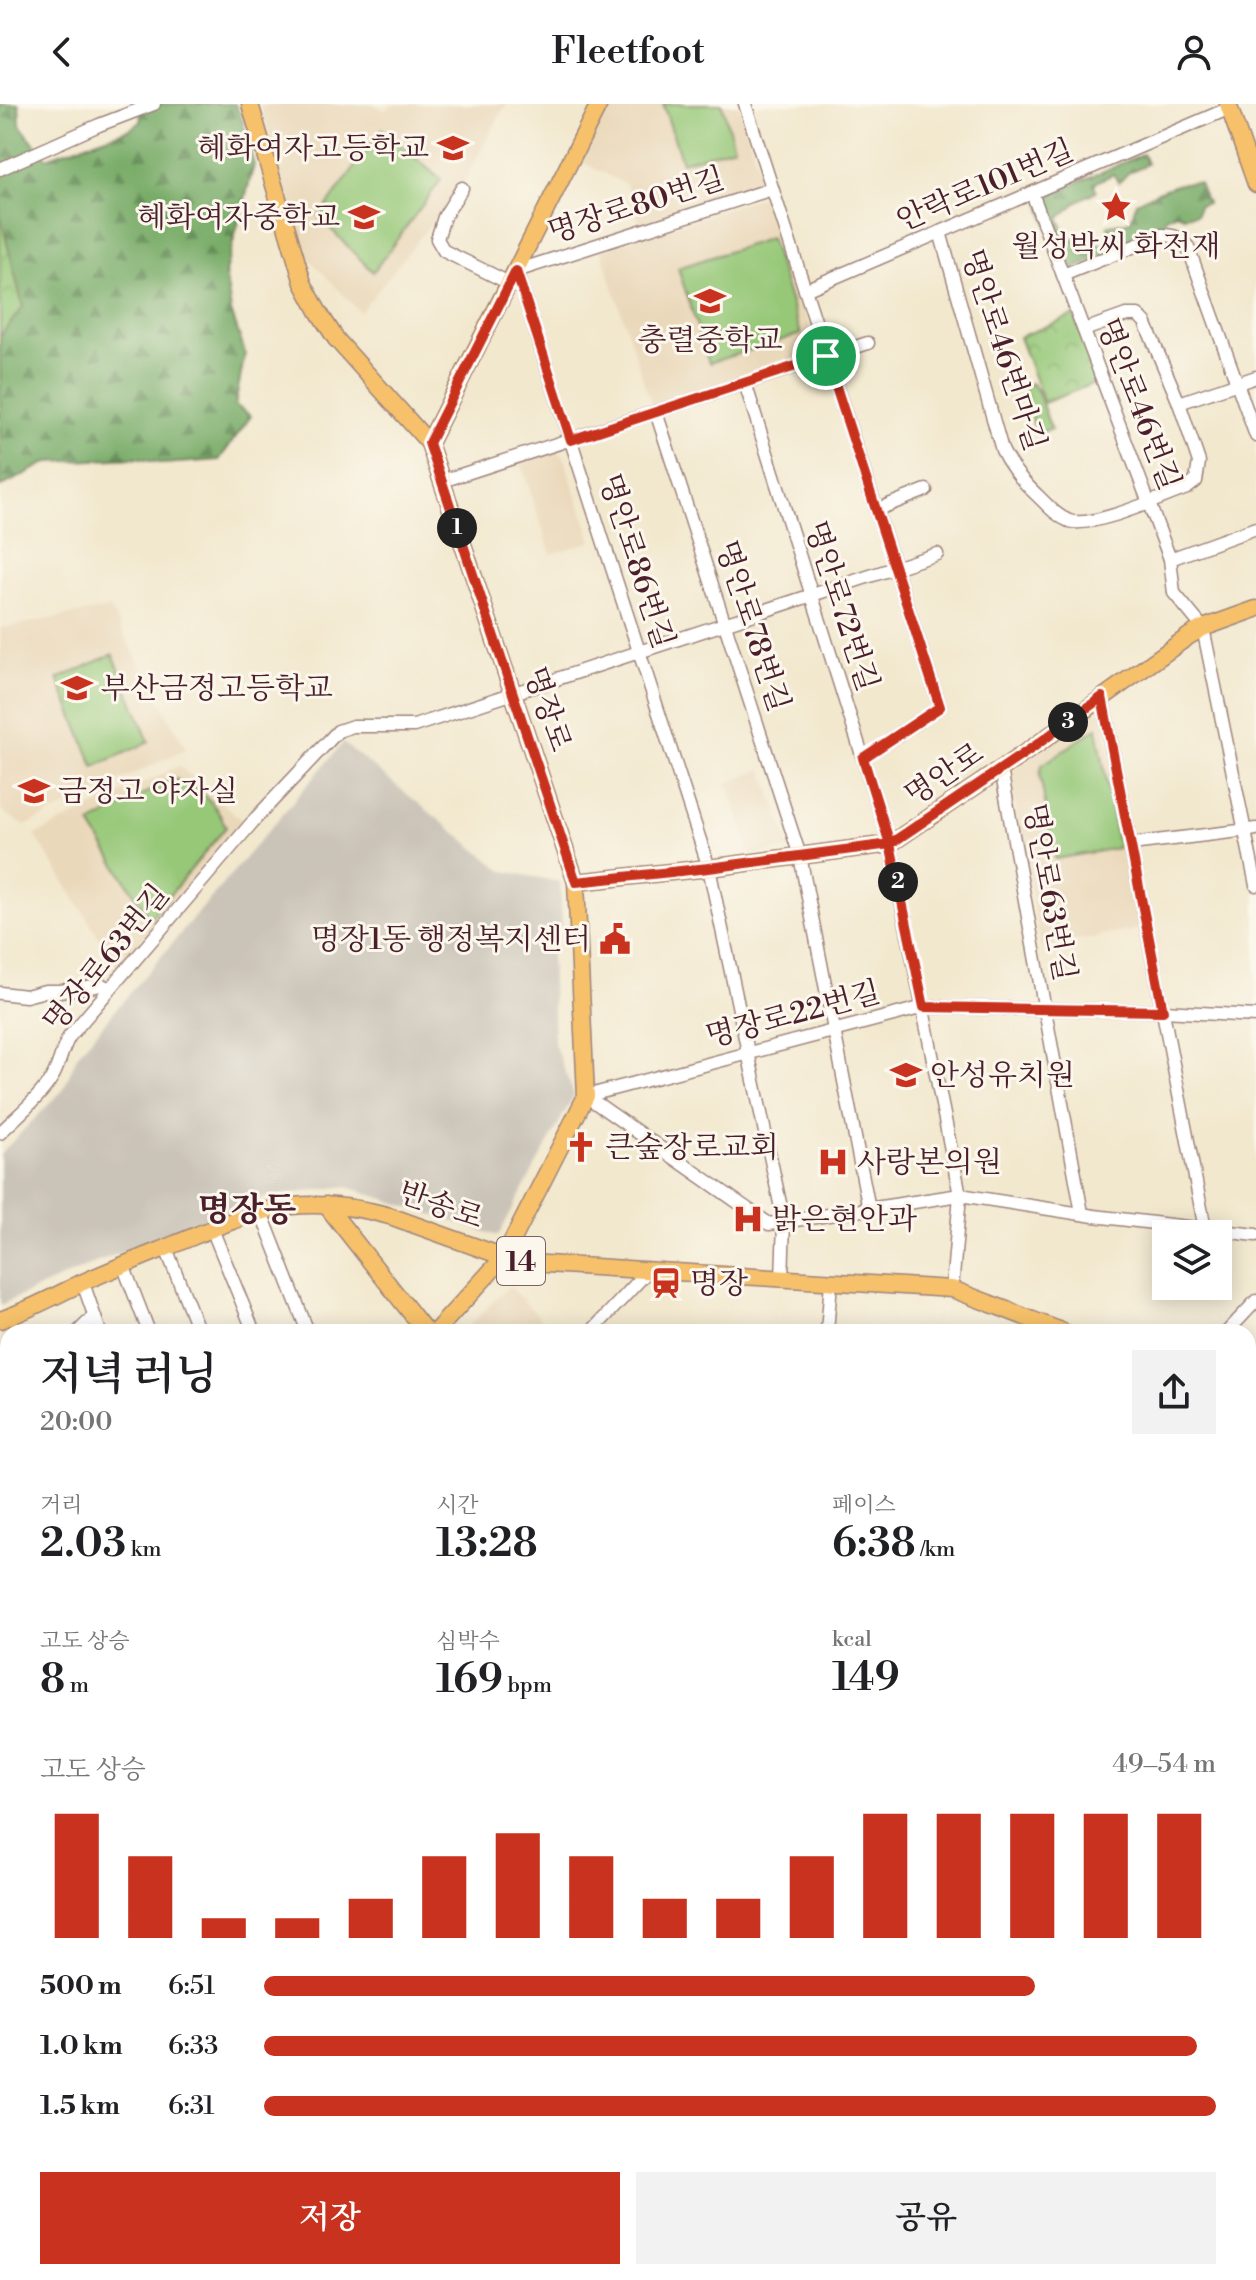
<!DOCTYPE html>
<html lang="ko">
<head>
<meta charset="utf-8">
<style>
	body { margin:0; font-family:"Libre Bodoni","Noto Serif KR",serif; background:#f2f2f2; color:#202124; height:100vh; display:flex; flex-direction:column; font-size:30px; white-space:nowrap }
	* { box-sizing:border-box; margin:0 }
	p { font-size:26px; color:#757577 }
	.icon { flex:none; width:44px; height:44px; fill:none; stroke:currentColor; stroke-width:2; stroke-linecap:round; stroke-linejoin:round }
	.map { position:relative; flex:1; overflow:hidden }
	.panel { position:absolute; left:0px; top:1220px; width:1256px; height:956px; display:flex; flex-direction:column; background:#fff; border-radius:24px 24px 0 0; box-shadow:0 4px 20px #0003 }
	.panel>* { flex:none }
	.tools { position:absolute; left:1152px; top:1116px; display:grid; gap:16px }
	.tools a { display:grid; place-items:center; width:80px; height:80px; border-radius:0px; background:#fff; box-shadow:0 4px 20px #0003; font-size:40px }
	.pin { position:absolute; display:grid; place-items:center; width:68px; height:68px; color:#fff; margin:-34px; border:4px solid #fff; border-radius:50%; box-shadow:0 2px 8px #0007 }
	.km { position:absolute; width:40px; height:40px; margin:-20px; border-radius:50%; background:#222; color:#fff; font-size:22px; line-height:40px; text-align:center }
	.round { display:grid; place-items:center; flex:none; width:84px; height:84px; border-radius:0px; background:#f2f2f2 }
	.overview { display:flex; align-items:center; justify-content:space-between; height:136px; padding:0 40px }
	h1 { font-size:44px; font-weight:600; line-height:60px }
	.figures { display:grid; grid-template-columns:repeat(3,1fr); gap:12px; height:136px; padding:8px 40px }
	.figures div { display:grid; align-content:center }
	.figures b { font-size:40px; font-weight:600 }
	.figures small { font-size:22px; font-weight:400 }
	.figures p { font-size:22px }
	.chart { height:224px; padding:16px 40px }
	.chart p { display:flex; justify-content:space-between }
	.chart svg { width:100%; height:144px; margin-top:8px; stroke:#c8321e; stroke-width:6 }
	.cta { display:flex; gap:16px; margin-top:auto; padding:16px 40px }
	.cta a { flex:1; height:92px; border-radius:0px; background:#c8321e; color:#fff; font-size:32px; font-weight:600; line-height:92px; text-align:center }
	.cta a+a { background:#f2f2f2; color:#202124 }
	ul { padding:0 40px; list-style:none; font-size:26px }
	li { display:grid; grid-template-columns:128px 96px 1fr; align-items:center; height:60px }
	li i { height:20px; border-radius:10px; background:#c8321e }
	header { display:flex; justify-content:space-between; align-items:center; height:104px; padding:0 40px; background:#fff; font-size:36px; font-weight:600 }
	.map>svg:first-child { display:block }
	.built { fill:#ead8ba }
	.industrial { fill:#cac3b8 }
	.grass { fill:#96c878; stroke:#707452; stroke-width:2 }
	.forest { fill:url(#forest-firs); stroke:#61664a; stroke-width:2 }
	.park { fill:url(#park-crowns); stroke:#707452; stroke-width:2 }
	.lines { fill:none; stroke-linecap:round; stroke-linejoin:round }
	.minor-casing { stroke:#9e847c; stroke-width:15 }
	.major-casing { stroke:#9e847c; stroke-width:19 }
	.minor { stroke:#fff; stroke-width:12 }
	.major { stroke:#f6c16b; stroke-width:16 }
	.route-casing { stroke:#fff; stroke-width:16 }
	.route { stroke:#c8321e; stroke-width:10 }
	.labels { text-anchor:middle; stroke-width:6; stroke-linejoin:round; paint-order:stroke }
	.shield { fill:#fbf7ec; stroke:#7f6065; stroke-width:2 }
	.shield-label { font-size:28px; font-weight:bold; fill:#4a1f2b }
	.poi-label { font-size:30px; fill:#4a1f2b; stroke:#fbf7ec; text-anchor:start }
	.street-label { font-size:30px; fill:#4a1f2b; stroke:#fbf7ec }
	.quarter-label { font-size:34px; font-weight:bold; fill:#4a1f2b; stroke:#fbf7ec }
</style>
</head>
<body>
<header><svg class="icon" aria-label="back" viewBox="0 0 24 24"><path d="M15 5l-7 7 7 7"/></svg>Fleetfoot<svg class="icon" aria-label="person" viewBox="0 0 24 24"><circle cx="12" cy="8" r="4"/><path d="M4 21q1-7 8-7t8 7"/></svg></header>
<div class="map">
<svg width="1256" height="2176" viewBox="0 0 1256 2176">
	<defs>
		<pattern id="forest-firs" width="22" height="20" patternUnits="userSpaceOnUse" patternTransform="scale(2)"><rect width="22" height="20" fill="#78ac68"/><path d="M5 1l3.5 6h-7zM16 11l3.5 6h-7z" fill="#648b56"/></pattern>
		<pattern id="park-crowns" width="20" height="18" patternUnits="userSpaceOnUse" patternTransform="scale(2)"><rect width="20" height="18" fill="#96c878"/><path d="M2 6a3 3 0 1 1 6 0M12 15a3 3 0 1 1 6 0" fill="none" stroke="#83ab68"/></pattern>
	</defs>
	<rect width="100%" height="100%" fill="#fbf7ec"/>
	<filter id="ink" filterUnits="userSpaceOnUse"><feTurbulence type="fractalNoise" baseFrequency=".0125" numOctaves="2"/><feDisplacementMap in="SourceGraphic" scale="16" xChannelSelector="R" yChannelSelector="G"/><feConvolveMatrix kernelMatrix="1 2 1 2 8 2 1 2 1" color-interpolation-filters="sRGB"/></filter>
	<filter id="wash" filterUnits="userSpaceOnUse"><feTurbulence type="fractalNoise" baseFrequency=".006" numOctaves="4" result="noise"/><feDisplacementMap in="SourceGraphic" scale="32" xChannelSelector="R" yChannelSelector="G"/><feGaussianBlur stdDeviation="1.8" result="paint"/><feColorMatrix in="noise" values="0 0 0 0 0 0 0 0 0 0 0 0 0 0 0 0 0 1.4 0 .05"/><feComposite in="paint" operator="in"/></filter>
	<g filter="url(#wash)">
		<rect width="100%" height="100%" fill="#f2e8ce"/>
		<g class="built">
			<path d="M260,0h115l9,6 9,-6h113l-44,81 -102,127 -61,-64z"/>
			<path d="M607,0h131l24,76 -3,6 -119,39 -14,-41 -47,-23z"/>
			<path d="M767,91l51,157 -166,55 -51,-157z"/>
			<path d="M558,348l5,3 29,86 -41,13 -30,-90z"/>
			<path d="M110,504l76,141 -161,77 -25,-16v-182z"/>
			<path d="M1095,607l7,2 38,216 -99,18 -32,-175z"/>
			<path d="M179,662l64,55 -125,146 -83,-132z"/>
			<path d="M763,665l27,79 -39,8 -23,-73z"/>
			<path d="M509,1182l45,46h-84l-4,-3z"/>
			<path d="M8,2102v66h90l-1,8h-97v-54l4,-4z"/>
		</g>
		<path class="industrial" d="M343,639l160,128 57,11 2,44 -12,2 4,116 20,51 -76,141 -153,-50 -84,12 -159,62 -102,45v-151l63,-64 15,-36z"/>
		<g class="grass">
			<path d="M663,0h59l12,43 -52,15z"/>
			<path d="M382,25l59,51 -68,92 -54,-55z"/>
			<path d="M770,134l31,96 -92,29 -31,-95z"/>
			<path d="M113,550l36,88 -55,25 -36,-88z"/>
			<path d="M1097,624l21,120 -63,11 -15,-84 2,-10z"/>
			<path d="M173,674c29,13 40,20 53,49l-76,92 -60,-95z"/>
		</g>
		<g class="forest">
			<path d="M0,0h19l1,21 26,33 84,-29 11,-7 -2,-18h96l7,15 12,46 -29,107 6,39 14,42 -10,52 16,11 -32,44 -56,4 -26,-6 -89,4 -48,25v-151l23,-29 -23,-92z"/>
			<path d="M1143,50l4,10 -19,9 -9,9 -6,-8 -19,9 2,8 -18,10 -19,17 7,18 11,5 26,4 3,-2 2,-18 23,-4 5,-19c17,-8 45,-23 63,-19l8,20 -8,2 -2,9 -13,2 -7,-3 -11,5v12l-102,43 -22,-63 -1,-12z"/>
			<path d="M1256,1998v178h-121l-1,-8h114v-164z"/>
			<path d="M229,2168h452l-3,8h-455z"/>
		</g>
		<g class="park">
			<path d="M0,111l23,92 -23,29z"/>
			<path d="M1074,211l24,67 -54,21 -25,-66z"/>
			<path d="M1031,279l6,7 14,39 -15,5 -13,-47z"/>
		</g>
	</g>
	<g filter="url(#ink)">
		<g class="lines">
			<defs>
				<g id="minor">
					<path d="M745,0l195,603 -77,51"/>
					<path d="M0,65l99,-44 55,-21"/>
					<path d="M462,84l-18,29 -7,22 7,12 65,32"/>
					<path d="M772,85l-256,82 193,597 75,354 -2,57"/>
					<path d="M1032,89l138,366 4,34 29,35 53,257"/>
					<path d="M940,128l62,218c9,19 23,34 38,48 9,9 17,18 29,23 22,8 93,-24 118,-33l9,-7 3,-19 -20,-59 -34,-81 -7,-7h-12l-42,15"/>
					<path d="M1063,171l99,-40c12,0 18,2 26,12l68,189"/>
					<path d="M805,186l425,-182"/>
					<path d="M745,279l145,461 70,351 -8,94"/>
					<path d="M1179,299l77,-26"/>
					<path d="M656,308l144,444 69,353"/>
					<path d="M442,377l426,-138"/>
					<path d="M876,406l50,-20"/>
					<path d="M1170,455l86,-31"/>
					<path d="M1102,593l103,532"/>
					<path d="M1001,665l81,444"/>
					<path d="M1131,740l125,-15"/>
					<path d="M0,889l26,3 19,-5h15l42,-6 8,4"/>
					<path d="M586,992l183,128 191,-29 134,21 162,19"/>
					<path d="M586,992l338,-89 239,4 93,5"/>
					<path d="M0,1029c18,-18 42,-37 54,-59 6,-12 8,-25 15,-37l187,-219 82,-87 15,-5h61l523,-172"/>
					<path d="M261,1108l47,120"/>
					<path d="M212,1125l42,103"/>
					<path d="M166,1144l33,84"/>
					<path d="M123,1161l26,67"/>
					<path d="M83,1179l17,49"/>
					<path d="M78,1228l16,-16"/>
					<path d="M591,1228l58,-62"/>
					<path d="M827,1228l4,-50"/>
					<path d="M1227,1228l29,-31"/>
					<path d="M0,1267l8,-2"/>
					<path d="M0,1307l8,9"/>
					<path d="M0,1370l8,-7"/>
					<path d="M1248,1457l8,1"/>
					<path d="M0,1541l8,7"/>
					<path d="M0,1601l8,-3"/>
					<path d="M0,1656l8,-3"/>
					<path d="M0,1713l8,-3"/>
					<path d="M0,1770l8,-3"/>
					<path d="M0,1892h8"/>
					<path d="M0,1930l8,1"/>
					<path d="M0,2060l8,-19"/>
					<path d="M746,2168l2,8"/>
					<path d="M816,2168l2,8"/>
					<path d="M861,2168l6,8"/>
					<path d="M112,2176l1,-8"/>
					<path d="M921,2176h1"/>
					<path d="M939,2176l3,-8"/>
					<path d="M1022,2176l1,-8"/>
					<path d="M1031,2176l4,-3 12,-2 4,5"/>
				</g>
				<g id="major">
					<path d="M250,0l53,179 15,28 18,28 93,104 147,439 10,214 -82,161 -69,75"/>
					<path d="M1228,0l28,80"/>
					<path d="M429,339l170,-339"/>
					<path d="M576,778l133,-14 181,-24 145,-98 154,-110 14,-8 53,-19"/>
					<path d="M326,1101l100,127"/>
					<path d="M0,1216c27,-9 53,-23 79,-36 31,-14 64,-27 96,-40 37,-15 77,-34 117,-38 33,-3 66,1 98,10l114,41 26,6 422,26 112,43"/>
					<path d="M1248,1297l8,1"/>
					<path d="M174,2176l7,-8"/>
				</g>
			</defs>
			<use href="#minor" class="minor-casing"/>
			<use href="#major" class="major-casing"/>
			<use href="#minor" class="minor"/>
			<use href="#major" class="major"/>
		</g>
	</g>
	<g class="lines" filter="url(#ink)">
		<defs>
			<path id="route" d="M826,252l-255,84 -55,-169 -87,172 147,439 133,-14 181,-24 34,163 239,4 -61,-314 -67,49 -145,98 -27,-86 77,-51 -114,-351"/>
		</defs>
		<use href="#route" class="route-casing"/>
		<use href="#route" class="route"/>
	</g>
	<defs>
		<symbol id="school-bare" viewBox="-9 -9 18 18"><path d="M0-5L7-2L0 1L-7-2ZM-4 1L0 2.5L4 1V4Q0 6-4 4Z" fill="#c8321e" stroke="#fbf7ec" stroke-width="2.5" paint-order="stroke"/></symbol>
		<symbol id="sight-bare" viewBox="-9 -9 18 18"><path d="M0-6L1.8-2.2L6-1.7L2.9 1.2L3.7 5.4L0 3.3L-3.7 5.4L-2.9 1.2L-6-1.7L-1.8-2.2Z" fill="#c8321e" stroke="#fbf7ec" stroke-width="2.5" paint-order="stroke"/></symbol>
		<symbol id="civic-bare" viewBox="-9 -9 18 18"><path d="M-.6-6.5H3V-4.5H.6V-3L4-1V1h2V6H-6V1h2V-1L-.6-3ZM-1.2 2.5V6h2.4V2.5Z" fill="#c8321e" stroke="#fbf7ec" stroke-width="2.5" paint-order="stroke"/></symbol>
		<symbol id="church-bare" viewBox="-9 -9 18 18"><path d="M-1.2-6h2.4v3.5h3.3v2.4h-3.3V6h-2.4V-.1h-3.3v-2.4h3.3Z" fill="#c8321e" stroke="#fbf7ec" stroke-width="2.5" paint-order="stroke"/></symbol>
		<symbol id="hospital-bare" viewBox="-9 -9 18 18"><path d="M-5-5h3v3.5h4V-5h3V5h-3V1.5h-4V5h-3Z" fill="#c8321e" stroke="#fbf7ec" stroke-width="2.5" paint-order="stroke"/></symbol>
		<symbol id="station-bare" viewBox="-9 -9 18 18"><path d="M-3-6H3Q5-6 5-4V2Q5 4 3 4L4.5 6H3L1.5 4h-3L-3 6H-4.5L-3 4Q-5 4-5 2V-4Q-5-6-3-6ZM-3.5-4v3h7v-3ZM-3.5 1v1.5H-2V1ZM2 1v1.5H3.5V1Z" fill="#c8321e" stroke="#fbf7ec" stroke-width="2.5" paint-order="stroke"/></symbol>
	</defs>
	<g fill-rule="evenodd">
		<use href="#school-bare" x="431" y="22" width="44" height="44"/>
		<use href="#sight-bare" x="1094" y="81" width="44" height="44"/>
		<use href="#school-bare" x="342" y="91" width="44" height="44"/>
		<use href="#school-bare" x="688" y="175" width="44" height="44"/>
		<use href="#school-bare" x="55" y="562" width="44" height="44"/>
		<use href="#school-bare" x="12" y="665" width="44" height="44"/>
		<use href="#civic-bare" x="593" y="813" width="44" height="44"/>
		<use href="#school-bare" x="884" y="949" width="44" height="44"/>
		<use href="#church-bare" x="559" y="1021" width="44" height="44"/>
		<use href="#hospital-bare" x="811" y="1036" width="44" height="44"/>
		<use href="#hospital-bare" x="726" y="1093" width="44" height="44"/>
		<use href="#station-bare" x="644" y="1157" width="44" height="44"/>
	</g>
	<g class="labels">
		<rect class="shield" x="497" y="1133" width="48" height="48" rx="6"/>
		<g class="shield-label">
			<text x="521" y="1167">14</text>
		</g>
		<g class="poi-label">
			<text x="429" y="54" text-anchor="end">혜화여자고등학교</text>
			<text x="340" y="123" text-anchor="end">혜화여자중학교</text>
			<text x="1116" y="152" text-anchor="middle">월성박씨 화전재</text>
			<text x="710" y="246" text-anchor="middle">충렬중학교</text>
			<text x="101" y="594">부산금정고등학교</text>
			<text x="58" y="697">금정고 야자실</text>
			<text x="591" y="845" text-anchor="end">명장1동 행정복지센터</text>
			<text x="930" y="981">안성유치원</text>
			<text x="605" y="1053">큰숲장로교회</text>
			<text x="857" y="1068">사랑본의원</text>
			<text x="772" y="1125">밝은현안과</text>
			<text x="690" y="1189">명장</text>
		</g>
		<g class="street-label">
			<text transform="translate(985 81) rotate(-23)" y="10">안락로101번길</text>
			<text transform="translate(636 101) rotate(-18)" y="10">명장로80번길</text>
			<text transform="translate(1004 246) rotate(72)" y="10">명안로46번마길</text>
			<text transform="translate(1139 300) rotate(69)" y="10">명안로46번길</text>
			<text transform="translate(637 457) rotate(72)" y="10">명안로86번길</text>
			<text transform="translate(842 502) rotate(72)" y="10">명안로72번길</text>
			<text transform="translate(753 522) rotate(72)" y="10">명안로78번길</text>
			<text transform="translate(548 605) rotate(71)" y="10">명장로</text>
			<text transform="translate(944 670) rotate(-34)" y="10">명안로</text>
			<text transform="translate(1050 788) rotate(80)" y="10">명안로63번길</text>
			<text transform="translate(106 854) rotate(-51)" y="10">명장로63번길</text>
			<text transform="translate(793 910) rotate(-15)" y="10">명장로22번길</text>
			<text transform="translate(441 1101) rotate(19)" y="10">반송로</text>
		</g>
		<g class="quarter-label">
			<text x="247" y="1117">명장동</text>
		</g>
	</g>
</svg>
<div class="tools">
<a><svg class="icon" aria-label="layers" viewBox="0 0 24 24"><path d="M12 4l9 5-9 5-9-5zM3 14l9 5 9-5"/></svg></a>
</div>
<div class="pin" style="left:826px;top:252px;background:#1e9e55"><svg class="icon" aria-label="arrive" viewBox="0 0 24 24"><path d="M6 21V4h12l-3 4 3 4H6"/></svg></div>
<b class="km" style="left:457px;top:424px">1</b>
<b class="km" style="left:898px;top:778px">2</b>
<b class="km" style="left:1068px;top:618px">3</b>
<section class="panel">
<div class="overview"><div><h1>저녁 러닝</h1><p>20:00</p></div><a class="round"><svg class="icon" aria-label="share" viewBox="0 0 24 24"><path d="M12 15V3M7 8l5-5 5 5M5 13v7h14v-7"/></svg></a></div>
<div class="figures">
<div><p>거리</p><b>2.03<small> km</small></b></div>
<div><p>시간</p><b>13:28</b></div>
<div><p>페이스</p><b>6:38<small> /km</small></b></div>
</div>
<div class="figures">
<div><p>고도 상승</p><b>8<small> m</small></b></div>
<div><p>심박수</p><b>169<small> bpm</small></b></div>
<div><p>kcal</p><b>149</b></div>
</div>
<div class="chart"><p><span>고도 상승</span>49–54 m</p>
<svg viewBox="0 0 160 44" preserveAspectRatio="none"><path d="M5 44V6M15 44V19M25 44V38M35 44V38M45 44V32M55 44V19M65 44V12M75 44V19M85 44V32M95 44V32M105 44V19M115 44V6M125 44V6M135 44V6M145 44V6M155 44V6"/></svg>
</div>
<ul>
<li><b>500 m</b>6:51<i style="width:81%"></i></li>
<li><b>1.0 km</b>6:33<i style="width:98%"></i></li>
<li><b>1.5 km</b>6:31<i style="width:100%"></i></li>
</ul>
<div class="cta"><a>저장</a><a>공유</a></div>
</section>
</div>
</body>
</html>
